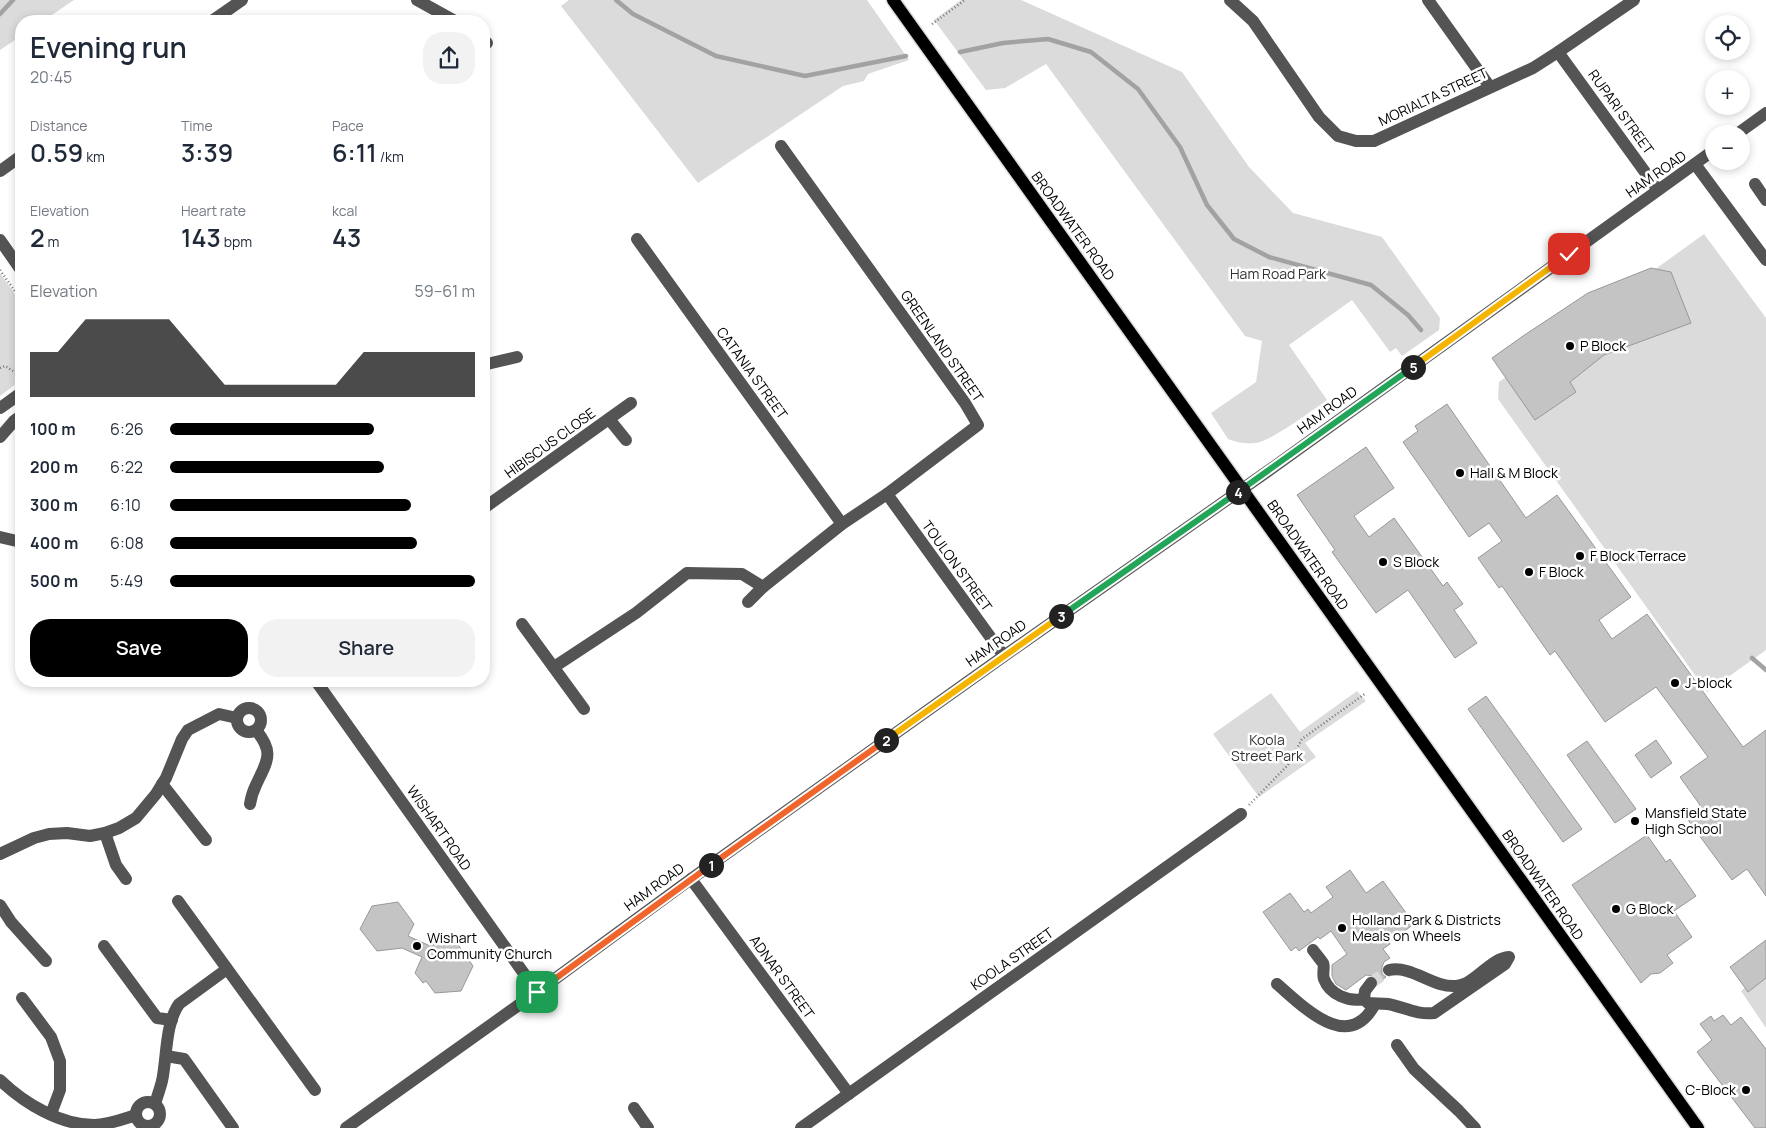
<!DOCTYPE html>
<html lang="en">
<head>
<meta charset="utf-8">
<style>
	body { margin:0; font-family:Manrope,sans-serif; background:#f2f2f3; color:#1f2937; height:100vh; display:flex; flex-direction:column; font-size:19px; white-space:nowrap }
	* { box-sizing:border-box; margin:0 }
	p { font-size:16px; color:#747a83 }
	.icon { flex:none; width:28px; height:28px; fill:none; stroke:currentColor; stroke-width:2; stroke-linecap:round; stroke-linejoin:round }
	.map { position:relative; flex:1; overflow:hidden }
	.sheet { position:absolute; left:15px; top:15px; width:475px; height:672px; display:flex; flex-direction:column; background:#fff; border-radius:20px; box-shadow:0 2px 8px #0003 }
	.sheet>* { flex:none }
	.buttons { position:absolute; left:1705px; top:15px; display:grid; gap:10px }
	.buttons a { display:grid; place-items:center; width:45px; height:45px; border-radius:50%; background:#fff; box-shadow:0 2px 8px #0003; font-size:25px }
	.pin { position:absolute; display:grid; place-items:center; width:42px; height:42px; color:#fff; margin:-21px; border-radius:10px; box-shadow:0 2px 8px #0006 }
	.km { position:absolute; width:25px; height:25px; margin:-12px; border-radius:50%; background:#222; color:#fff; font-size:14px; line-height:25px; text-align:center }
	.round { display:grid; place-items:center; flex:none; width:52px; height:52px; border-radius:20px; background:#f2f2f3 }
	.overview { display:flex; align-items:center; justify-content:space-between; height:85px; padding:0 15px }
	h1 { font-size:28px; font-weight:600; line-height:38px }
	.stats { display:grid; grid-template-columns:repeat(3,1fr); gap:8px; height:85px; padding:5px 15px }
	.stats div { display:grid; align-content:center }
	.stats b { font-size:25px; font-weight:600 }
	.stats small { font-size:14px; font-weight:400 }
	.stats p { font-size:14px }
	.chart { height:140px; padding:10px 15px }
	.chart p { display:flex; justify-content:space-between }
	.chart svg { width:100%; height:90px; margin-top:5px; fill:#000; opacity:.7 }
	.action { display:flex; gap:10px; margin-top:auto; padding:10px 15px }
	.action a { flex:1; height:58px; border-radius:20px; background:#000; color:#fff; font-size:20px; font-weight:600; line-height:58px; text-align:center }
	.action a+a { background:#f2f2f3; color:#1f2937 }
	ul { padding:0 15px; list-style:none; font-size:16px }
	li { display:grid; grid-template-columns:80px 60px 1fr; align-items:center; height:38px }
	li i { height:12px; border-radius:6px; background:#000 }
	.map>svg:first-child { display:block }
	.green { fill:#dbdbdb }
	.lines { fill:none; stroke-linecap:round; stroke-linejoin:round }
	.stream { stroke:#a2a2a2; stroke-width:4.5 }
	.building { fill:#c4c4c4; stroke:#989898 }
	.minor-tunnel { stroke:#d9d9d9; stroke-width:12; stroke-dasharray:12 6; stroke-linecap:butt }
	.major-casing { stroke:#dbdbdb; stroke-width:15 }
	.path { stroke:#767676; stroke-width:2.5; stroke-dasharray:1 2.5; stroke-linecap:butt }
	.minor { stroke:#545454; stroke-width:12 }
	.major { stroke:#000; stroke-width:12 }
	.split-1-casing { stroke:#fff; stroke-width:10 }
	.split-2-casing { stroke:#fff; stroke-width:10 }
	.split-3-casing { stroke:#fff; stroke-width:10 }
	.split-4-casing { stroke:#fff; stroke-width:10 }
	.split-5-casing { stroke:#fff; stroke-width:10 }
	.split-6-casing { stroke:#fff; stroke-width:10 }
	.split-1 { stroke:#f0652b; stroke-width:6 }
	.split-2 { stroke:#f0652b; stroke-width:6 }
	.split-3 { stroke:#f5b400; stroke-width:6 }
	.split-4 { stroke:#22a559; stroke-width:6 }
	.split-5 { stroke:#22a559; stroke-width:6 }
	.split-6 { stroke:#f5b400; stroke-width:6 }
	.poi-dot { fill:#000; stroke:#fff; stroke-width:2 }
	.labels { text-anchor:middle; stroke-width:5; stroke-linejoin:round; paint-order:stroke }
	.street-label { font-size:14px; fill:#000; stroke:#fff }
	.park-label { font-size:14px; fill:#323232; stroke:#fff }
	.poi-label { font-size:14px; fill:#000; stroke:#fff; text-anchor:start }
</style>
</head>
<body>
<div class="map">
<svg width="1766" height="1128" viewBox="0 0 1766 1128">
	<rect width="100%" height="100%" fill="#fff"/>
	<g class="green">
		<path d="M0,0h74l-31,21h-22v15l-21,14z"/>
		<path d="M569,0h298l42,60 -41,14 -4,7 -21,5 -145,97 -137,-177z"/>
		<path d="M961,0h60l161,72 67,95 44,46 89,24 58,81 -1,12 -37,26 -6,-8 -6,4 -38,-52 -63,45 38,55c-17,12 -49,36 -67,42 -11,3 -22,1 -32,-3l-17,-26 45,-31 6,-41 -17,-5 -199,-272 -41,24 -19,2 -52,-70z"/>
		<path d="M1704,234l62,84v332l-59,42 -209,-293 1,-17z"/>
		<path d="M0,273l21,30v77l-21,16z"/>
		<path d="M1357,691l9,10 -61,42 11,14 -57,40 -46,-63 58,-41 29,39z"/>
		<path d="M1766,971v57l-25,-37z"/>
	</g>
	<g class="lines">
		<g class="stream">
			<path d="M616,0l17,14 83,42 89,20 101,-20"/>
			<path d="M0,14l13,-14"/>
			<path d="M960,52l43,-9 45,-4 43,13 47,37 42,58 27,58 27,34 35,18 102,28 37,30 13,15"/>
			<path d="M1752,658l14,12"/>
		</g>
	</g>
	<g class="building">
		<path d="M1651,268l20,4 20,51 -87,32 -34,27 6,10 -41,28 -43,-62 31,-22 65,-43z"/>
		<path d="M1447,404l79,114 31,-23 74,102 -32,23 13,19 35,-25 96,133 23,-17v166l-19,-27 -15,11 -47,-64 15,-11 -20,-28 28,-20 -52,-70 -51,35 -50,-71 -5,4 -48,-69 -3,2 -21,-30 24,-17 -13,-18 -20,14 -66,-95 15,-11 -3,-5z"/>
		<path d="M1366,447l28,41 -40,28 15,21 25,-19 49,68 4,-4 16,22 -9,6 23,33 -22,15 -47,-68 -32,23 -44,-61 3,-2 -38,-55z"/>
		<path d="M1486,696l96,133 -19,13 -95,-133z"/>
		<path d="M1656,740l16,23 -21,15 -16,-23z"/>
		<path d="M1587,741l49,68 -21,14 -48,-68z"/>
		<path d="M1647,835l19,27 4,-3 26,37 -22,15 18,26 -25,18 6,8 -13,10 -9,1 -10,9 -69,-98z"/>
		<path d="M1350,870l16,23 17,-12 31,43 -25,18 1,2 -7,5 7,9 -6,4 -2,5v7l4,3 -7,5 -4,-6 -9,-1 -20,15 -10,-6 -4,-8v-11l15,-11 -16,-23 -11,8 -2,-2 -19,14 -3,-4 -5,4 -28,-39 27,-19 14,19 4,-3 3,4 22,-16 -7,-10z"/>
		<path d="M398,902l16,22 -6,12 20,9 29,-2 16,23 -12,25 -26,2 -9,-12 -3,2 -8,-10 7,-16 -20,-9 -25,3 -17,-22 12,-23z"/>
		<path d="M1766,940v38l-18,14 -18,-25z"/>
		<path d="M1723,1015l8,10 10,-8 25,32v79h-11l-58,-76 15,-12 -12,-16 11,-8 3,5z"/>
	</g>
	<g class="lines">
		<path class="minor-tunnel" d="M1371,983l18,-13"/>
		<defs>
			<path id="major" d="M893,0l805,1128"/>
		</defs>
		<use href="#major" class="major-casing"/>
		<g class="path">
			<path d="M932,24l33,-24"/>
			<path d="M0,270l21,30"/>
			<path d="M0,368l5,-2 13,8"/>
			<path d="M1249,805l39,-40 14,-26 64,-46"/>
		</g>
		<g class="minor">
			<path d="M417,0l38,21"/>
			<path d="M1230,0l23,21 66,96 19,19 18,5h18l159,-73 25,-16 76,-52"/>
			<path d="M1428,0l62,87"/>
			<path d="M212,21l30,-21"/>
			<path d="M484,40l3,3"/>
			<path d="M1558,52l100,138"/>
			<path d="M1737,134l29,-21"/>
			<path d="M1695,164l71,96"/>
			<path d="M0,171l21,-15"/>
			<path d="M1755,184l11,16"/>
			<path d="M637,239l205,285"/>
			<path d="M0,240l21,30"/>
			<path d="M484,366l3,-2 30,-7"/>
			<path d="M0,408l21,-15"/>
			<path d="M609,419l17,21"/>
			<path d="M0,437l14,-16 7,-5"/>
			<path d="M887,494l117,162"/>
			<path d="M484,508l147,-105"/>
			<path d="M0,537l21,5"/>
			<path d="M748,602l15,-15 79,-63 45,-30 91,-69 -13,-22 -184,-257"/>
			<path d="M522,624l62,85"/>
			<path d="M554,667l82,-54 51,-40 55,1 21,13"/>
			<path d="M316,681l221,311"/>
			<circle cx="249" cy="720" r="12"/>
			<path d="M162,784l44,56"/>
			<path d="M250,804c1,-6 3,-13 6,-19 11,-24 19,-32 0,-55"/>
			<path d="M105,833l11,32 10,14"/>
			<path d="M0,854l34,-16 15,-4 18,-1 23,3 15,-3 14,-5 17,-10 20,-24 10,-16 16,-39 6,-9 31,-16 18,4"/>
			<path d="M691,879l158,215"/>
			<path d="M178,901l137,189"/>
			<path d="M0,905l11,17 35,39"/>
			<path d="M104,946l53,72 15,2"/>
			<path d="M1313,950c3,4 7,9 10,13 2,4 -1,11 1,16 6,16 25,23 40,20"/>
			<path d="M1371,983l-6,8 -1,8 4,4c7,1 13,0 20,1 16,3 29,11 46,9l71,-49 4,-7c-19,1 -34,28 -53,29 -23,2 -44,-21 -67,-16"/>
			<path d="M1277,984c27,23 71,70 98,20"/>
			<path d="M22,998l29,39 9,24v29l-9,24"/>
			<path d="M1397,1045l17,24 45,42 16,17"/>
			<path d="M166,1056l18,3 49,69"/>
			<path d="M0,1080c24,23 60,45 94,45 14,0 29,-6 42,-10"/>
			<circle cx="148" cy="1114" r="12"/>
			<path d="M155,1104c2,-7 5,-15 7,-23 5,-23 3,-57 17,-77l48,-35"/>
			<path d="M634,1108l14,20"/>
			<path d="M346,1128l191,-136 154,-113 313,-223 264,-185 446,-321"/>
			<path d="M801,1128l440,-314"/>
		</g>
		<use href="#major" class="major"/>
	</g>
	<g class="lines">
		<defs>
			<path id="split-1" d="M537,992l174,-127"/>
			<path id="split-2" d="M711,865l175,-125"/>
			<path id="split-3" d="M886,740l175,-124"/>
			<path id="split-4" d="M1061,616l177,-124"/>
			<path id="split-5" d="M1238,492l175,-125"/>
			<path id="split-6" d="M1413,367l156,-113"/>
		</defs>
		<use href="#split-1" class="split-1-casing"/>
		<use href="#split-2" class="split-2-casing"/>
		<use href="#split-3" class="split-3-casing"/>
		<use href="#split-4" class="split-4-casing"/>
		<use href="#split-5" class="split-5-casing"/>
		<use href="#split-6" class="split-6-casing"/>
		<use href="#split-1" class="split-1"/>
		<use href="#split-2" class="split-2"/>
		<use href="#split-3" class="split-3"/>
		<use href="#split-4" class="split-4"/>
		<use href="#split-5" class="split-5"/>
		<use href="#split-6" class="split-6"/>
	</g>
	<g class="poi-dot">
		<circle cx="1570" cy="346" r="5"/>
		<circle cx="1460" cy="473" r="5"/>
		<circle cx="1580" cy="556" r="5"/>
		<circle cx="1383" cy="562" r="5"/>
		<circle cx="1529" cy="572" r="5"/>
		<circle cx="1675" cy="683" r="5"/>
		<circle cx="1635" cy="821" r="5"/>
		<circle cx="1616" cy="909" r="5"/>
		<circle cx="1342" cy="928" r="5"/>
		<circle cx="417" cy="946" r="5"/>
		<circle cx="1746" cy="1090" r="5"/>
	</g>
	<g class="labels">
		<g class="street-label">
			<text transform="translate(1433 97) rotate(-25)" y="5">MORIALTA STREET</text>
			<text transform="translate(1621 112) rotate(54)" y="5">RUPARI STREET</text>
			<text transform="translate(1656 174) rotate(-35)" y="5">HAM ROAD</text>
			<text transform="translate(1073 226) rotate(54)" y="5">BROADWATER ROAD</text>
			<text transform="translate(942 346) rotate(55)" y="5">GREENLAND STREET</text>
			<text transform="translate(752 373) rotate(54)" y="5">CATANIA STREET</text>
			<text transform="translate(1327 410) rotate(-36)" y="5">HAM ROAD</text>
			<text transform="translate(550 443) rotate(-36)" y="5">HIBISCUS CLOSE</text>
			<text transform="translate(1308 555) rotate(55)" y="5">BROADWATER ROAD</text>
			<text transform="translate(957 566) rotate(54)" y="5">TOULON STREET</text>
			<text transform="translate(996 643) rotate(-35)" y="5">HAM ROAD</text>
			<text transform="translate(439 828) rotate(55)" y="5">WISHART ROAD</text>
			<text transform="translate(1543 885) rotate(55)" y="5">BROADWATER ROAD</text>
			<text transform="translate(654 887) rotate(-36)" y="5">HAM ROAD</text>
			<text transform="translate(1012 959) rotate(-35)" y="5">KOOLA STREET</text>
			<text transform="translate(782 977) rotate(54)" y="5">ADNAR STREET</text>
		</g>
		<g class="park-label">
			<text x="1278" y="279">Ham Road Park</text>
			<text x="1267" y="745">Koola<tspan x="1267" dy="16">Street Park</tspan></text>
		</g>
		<g class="poi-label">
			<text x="1580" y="351">P Block</text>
			<text x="1470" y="478">Hall &amp; M Block</text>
			<text x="1590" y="561">F Block Terrace</text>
			<text x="1393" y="567">S Block</text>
			<text x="1539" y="577">F Block</text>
			<text x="1685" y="688">J-block</text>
			<text x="1645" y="818">Mansfield State<tspan x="1645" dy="16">High School</tspan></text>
			<text x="1626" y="914">G Block</text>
			<text x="1352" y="925">Holland Park &amp; Districts<tspan x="1352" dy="16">Meals on Wheels</tspan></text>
			<text x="427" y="943">Wishart<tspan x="427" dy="16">Community Church</tspan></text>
			<text x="1736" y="1095" text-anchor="end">C-Block</text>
		</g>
	</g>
</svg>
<div class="buttons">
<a><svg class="icon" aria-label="locate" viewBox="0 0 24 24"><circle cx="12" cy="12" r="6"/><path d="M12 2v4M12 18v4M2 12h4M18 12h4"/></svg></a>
<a>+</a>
<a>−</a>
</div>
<div class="pin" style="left:537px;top:992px;background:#1e9e55"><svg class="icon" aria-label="arrive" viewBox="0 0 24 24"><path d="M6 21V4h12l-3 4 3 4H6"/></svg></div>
<div class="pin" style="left:1569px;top:254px;background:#d93025"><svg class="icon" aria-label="check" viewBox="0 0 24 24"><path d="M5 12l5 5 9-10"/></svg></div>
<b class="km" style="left:711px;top:865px">1</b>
<b class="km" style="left:886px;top:740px">2</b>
<b class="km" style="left:1061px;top:616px">3</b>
<b class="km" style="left:1238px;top:492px">4</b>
<b class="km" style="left:1413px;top:367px">5</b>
<section class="sheet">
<div class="overview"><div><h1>Evening run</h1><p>20:45</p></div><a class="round"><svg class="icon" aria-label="share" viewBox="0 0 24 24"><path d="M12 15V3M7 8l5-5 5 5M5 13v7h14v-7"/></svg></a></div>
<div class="stats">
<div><p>Distance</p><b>0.59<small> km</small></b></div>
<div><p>Time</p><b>3:39</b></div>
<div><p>Pace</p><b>6:11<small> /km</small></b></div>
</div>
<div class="stats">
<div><p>Elevation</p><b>2<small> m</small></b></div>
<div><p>Heart rate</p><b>143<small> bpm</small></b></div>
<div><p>kcal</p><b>43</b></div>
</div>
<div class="chart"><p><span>Elevation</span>59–61 m</p>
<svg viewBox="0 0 160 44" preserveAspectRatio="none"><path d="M0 44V22L10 22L20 6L30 6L40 6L50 6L60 22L70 38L80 38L90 38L100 38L110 38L120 22L130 22L140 22L150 22L160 22V44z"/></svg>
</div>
<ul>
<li><b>100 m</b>6:26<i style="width:67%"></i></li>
<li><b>200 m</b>6:22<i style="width:70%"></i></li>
<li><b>300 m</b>6:10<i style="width:79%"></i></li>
<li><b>400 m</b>6:08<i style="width:81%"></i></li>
<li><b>500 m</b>5:49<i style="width:100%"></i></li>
</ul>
<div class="action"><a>Save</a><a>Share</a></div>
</section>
</div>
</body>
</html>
